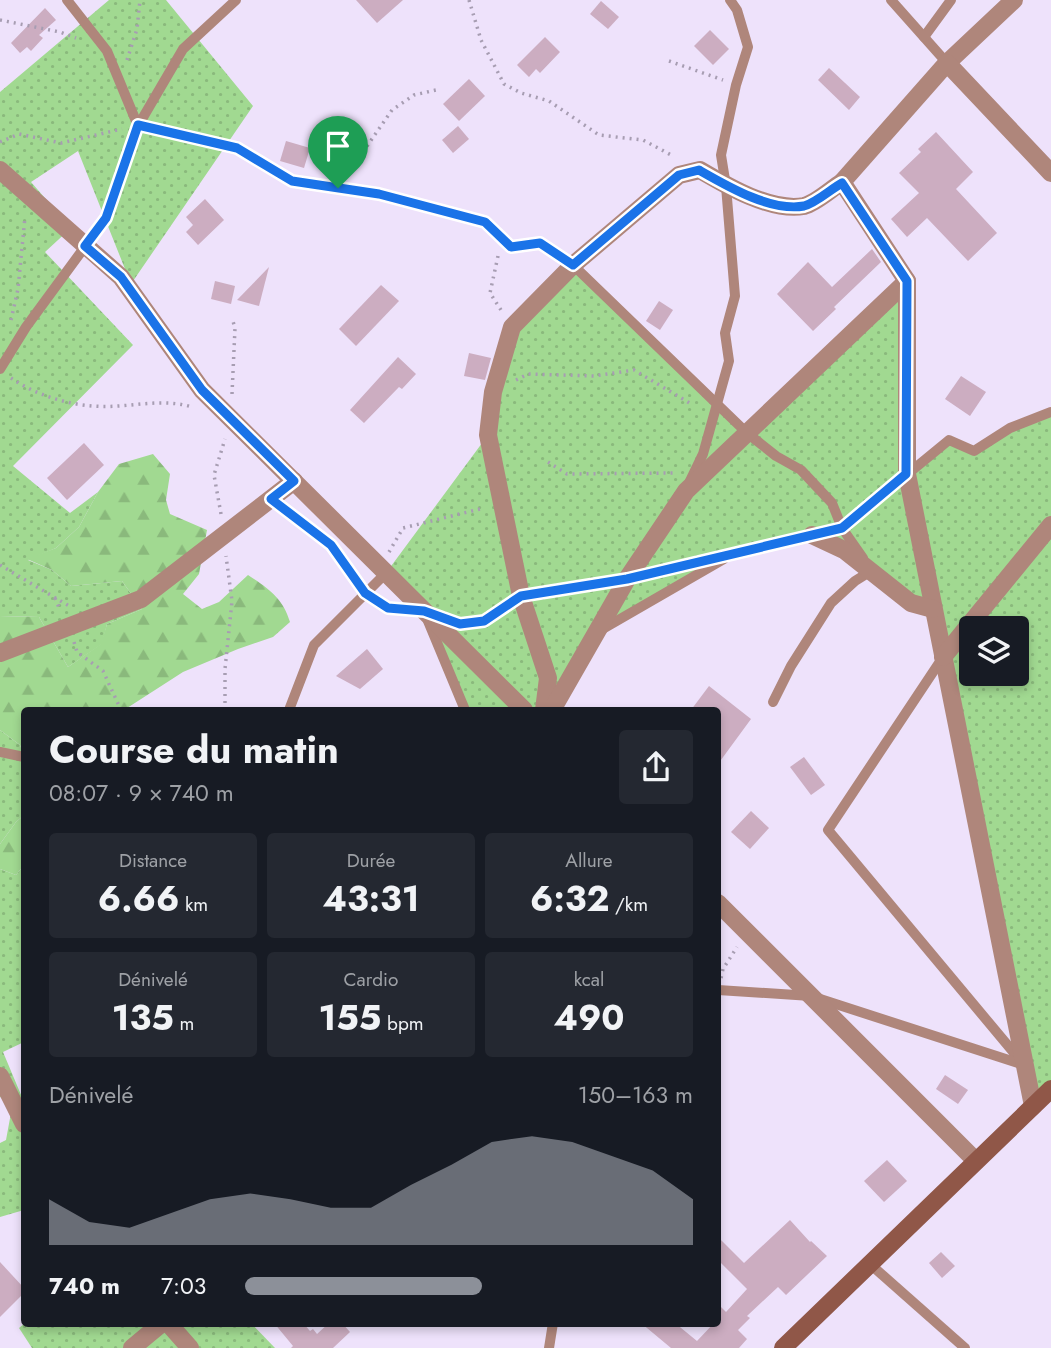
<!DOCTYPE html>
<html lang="fr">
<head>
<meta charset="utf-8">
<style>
	body { margin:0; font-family:Jost,sans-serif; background:#242831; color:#f1f3f6; height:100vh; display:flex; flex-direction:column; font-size:26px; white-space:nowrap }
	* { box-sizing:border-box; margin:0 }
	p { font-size:23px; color:#9ea1a6 }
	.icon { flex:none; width:38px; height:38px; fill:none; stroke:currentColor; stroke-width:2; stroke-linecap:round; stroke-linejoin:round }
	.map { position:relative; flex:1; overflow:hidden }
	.drawer { position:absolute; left:21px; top:707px; width:700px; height:620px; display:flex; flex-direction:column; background:#171b24; border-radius:7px; box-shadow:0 4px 10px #0003 }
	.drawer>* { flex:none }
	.tools { position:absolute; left:959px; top:616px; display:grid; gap:14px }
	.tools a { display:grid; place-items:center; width:70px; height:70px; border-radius:7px; background:#171b24; box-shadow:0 4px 10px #0003; font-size:35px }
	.pin { position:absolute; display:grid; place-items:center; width:60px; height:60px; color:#fff; margin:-72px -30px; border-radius:50% 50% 50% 0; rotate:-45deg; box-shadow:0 0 7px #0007 }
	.pin .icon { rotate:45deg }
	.round { display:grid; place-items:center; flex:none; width:74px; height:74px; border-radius:7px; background:#242831 }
	.summary { display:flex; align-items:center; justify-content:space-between; height:119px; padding:0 28px }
	h1 { font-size:38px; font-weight:700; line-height:52px }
	.metrics { display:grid; grid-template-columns:repeat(3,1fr); gap:10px; height:119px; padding:7px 28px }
	.metrics div { display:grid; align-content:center; border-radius:7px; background:#242831; text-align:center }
	.metrics b { font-size:35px; font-weight:700 }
	.metrics small { font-size:19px; font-weight:400 }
	.metrics p { font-size:19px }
	.chart { height:196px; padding:14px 28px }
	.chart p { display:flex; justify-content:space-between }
	.chart svg { width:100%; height:126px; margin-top:7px; fill:#8c9099; opacity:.7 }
	ul { padding:0 28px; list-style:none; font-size:23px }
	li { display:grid; grid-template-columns:112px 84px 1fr; align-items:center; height:52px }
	li i { height:18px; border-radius:9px; background:#8c9099 }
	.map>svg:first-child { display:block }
	.grass { fill:url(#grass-dots); fill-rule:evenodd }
	.forest { fill:url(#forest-firs) }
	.building { fill:#ccadc1 }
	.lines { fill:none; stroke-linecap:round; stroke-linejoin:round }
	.path { stroke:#a79db2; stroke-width:3.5; stroke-dasharray:2 5; stroke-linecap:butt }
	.lane { stroke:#af867b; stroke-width:10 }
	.street { stroke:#af867b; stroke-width:18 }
	.secondary { stroke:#905748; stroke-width:18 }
	.route-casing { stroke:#fff; stroke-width:14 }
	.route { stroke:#1a73e8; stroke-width:9 }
</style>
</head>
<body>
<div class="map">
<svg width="1051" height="1348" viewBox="0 0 1051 1348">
	<defs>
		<pattern id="grass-dots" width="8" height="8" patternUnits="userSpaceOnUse" patternTransform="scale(1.75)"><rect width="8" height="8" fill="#a1d991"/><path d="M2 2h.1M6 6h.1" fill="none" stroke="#8ab97c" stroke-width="1.8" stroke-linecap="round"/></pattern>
		<pattern id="forest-firs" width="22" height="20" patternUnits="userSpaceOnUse" patternTransform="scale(1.75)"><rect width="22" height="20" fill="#a1d991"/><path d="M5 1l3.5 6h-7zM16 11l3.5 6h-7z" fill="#8ab97c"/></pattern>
	</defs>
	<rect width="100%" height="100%" fill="#eee2fb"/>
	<g class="grass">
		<path d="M109,0h57l87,106 -122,178 -53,-133 -47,31 40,46 -26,24 88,93 -120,121 57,47 28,-21 -19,35 -23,21 -28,12 24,10 19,16 51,-5 20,28 -35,15 -5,20 -34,23 -29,-50 -39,-1v-524z"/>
		<path d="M573,265l174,167 160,-151v193l42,-34 25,11 77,-39v677l-18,17 -100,-497 -121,-73 -79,18 -136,78 -45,78h-87l-41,-99 -38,-38 102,-138 24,-108zM971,628h46v46h-46z"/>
		<path d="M0,730l20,15 4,11v59l-8,7 -16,22z"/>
		<path d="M24,865v177l-21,10 21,50v108l-24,7v-74l6,-3 7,-38 -13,-5v-228l16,6z"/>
		<path d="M25,1323h226l24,25h-243l-13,-20z"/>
	</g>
	<g class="forest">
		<path d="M153,454l17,20 -4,26 4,14 37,16 -8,44 -16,20 19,15 17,-7 29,-27c20,13 35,23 42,47l-17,15 -35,12 -55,23 -59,38h-100v46l-4,-11 -20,-15v-114l39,1 29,50 33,-23 6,-20 35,-15 -20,-28 -51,5 -19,-16 -25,-11 29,-11 23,-21 19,-35 21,-28z"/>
		<path d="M24,815v50l-8,10 -16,-6v-25l16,-22z"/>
	</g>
	<g class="building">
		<path d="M356,0h47l-26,23z"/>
		<path d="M601,1l18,16 -11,12 -18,-15z"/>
		<path d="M45,8l11,12 -17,15 4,3 -12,13 -4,-4 -7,6 -9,-10z"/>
		<path d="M710,30l19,19 -16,16 -19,-19z"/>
		<path d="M545,37l15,15 -20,21 -4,-4 -7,8 -12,-12z"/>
		<path d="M829,68l31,29 -11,13 -31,-30z"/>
		<path d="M469,79l16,17 -26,25 -16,-17z"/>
		<path d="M458,126l11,13 -16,14 -11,-13z"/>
		<path d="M936,132l37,40 -17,17 41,44 -29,28 -41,-43 -20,19 -16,-18 28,-26 -20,-20 22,-21 -3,-3z"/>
		<path d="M286,141l24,7 -6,20 -24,-7z"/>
		<path d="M205,199l19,21 -26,25 -12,-13 7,-7 -7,-8z"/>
		<path d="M872,249l9,13 -47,45 2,2 -23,22 -36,-37 31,-32 24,25z"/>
		<path d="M269,267l-10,39 -22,-6z"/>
		<path d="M215,281l20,5 -4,18 -20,-5z"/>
		<path d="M381,285l18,16 -43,45 -17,-17z"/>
		<path d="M659,301l14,9 -13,20 -14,-9z"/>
		<path d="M469,353l22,5 -6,22 -21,-4z"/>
		<path d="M398,357l18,17 -14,15 -3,-2 -35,36 -14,-13z"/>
		<path d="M961,376l25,16 -16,24 -25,-17z"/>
		<path d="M84,443l20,22 -37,35 -20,-22z"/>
		<path d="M367,649l16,20 -23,20 -24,-13z"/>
		<path d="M709,686l42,33 -33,45v-54h-27z"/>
		<path d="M804,757l21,28 -14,10 -21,-28z"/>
		<path d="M751,811l18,17 -19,21 -19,-17z"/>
		<path d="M945,1075l23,15 -10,14 -22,-15z"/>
		<path d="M887,1160l20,21 -23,21 -20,-21z"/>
		<path d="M790,1220l20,22 1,-1 16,15 -41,39 -8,-8 -31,29 3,2 -12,12 9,9 -8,9h-68l-30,-25h34l22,18 17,-18h4v-19l8,8 21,-23 -29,-29v-23l26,26z"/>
		<path d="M941,1252l14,14 -13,12 -13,-15z"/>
		<path d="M0,1262l24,26v5l-24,24z"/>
		<path d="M274,1323h29l7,8 3,-2 4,5 12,-11h13l8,9 -17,16h-42l2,-2z"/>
	</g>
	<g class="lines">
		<g class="path">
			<path d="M469,0l12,40 23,44 17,9 28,8 50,34 44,5 30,16"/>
			<path d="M0,20l60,12 16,6"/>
			<path d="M127,60l10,-31 3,-29"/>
			<path d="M669,61l54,19"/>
			<path d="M0,142l19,-8 42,9 61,-14"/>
			<path d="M347,175l45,-65 22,-15 22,-5"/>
			<path d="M498,256l-8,37 11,17"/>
			<path d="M11,320l7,-31 7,-72"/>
			<path d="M11,378c23,16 54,26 82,28 34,3 66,-9 99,1"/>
			<path d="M516,380l12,-6 66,2 40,-6 59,35"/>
			<path d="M232,394l3,-66 -3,-10"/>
			<path d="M548,462l19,12 109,-1"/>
			<path d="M286,511l36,27"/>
			<path d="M221,514l-7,-39 11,-36"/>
			<path d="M335,551l22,31"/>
			<path d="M389,552l14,-24 81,-20"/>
			<path d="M0,565l69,41"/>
			<path d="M55,598l5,12"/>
			<path d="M377,601l11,7 7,1"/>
			<path d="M74,642l3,10 26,19 18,39"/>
			<path d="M225,710v-41l7,-68 -6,-45"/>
			<path d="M721,978l2,-9 14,-22"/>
		</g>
		<g class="lane">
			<path d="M236,0l-53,49 -45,77 99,22 55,34 87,12 106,28 26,25 29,-4 33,22 174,168 29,23 25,14 31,33 10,25 21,30"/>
			<path d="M891,0l56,63"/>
			<path d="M924,37l27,-37"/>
			<path d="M0,369l26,-42 80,-109 32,-92 -31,-75 -40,-51"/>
			<path d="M690,481l13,-27 26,-93 -4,-28 10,-37 -9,-110 -5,-31 15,-70 12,-38 -11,-37 -7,-10"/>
			<path d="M433,615l27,9 24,-3 37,-25 106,-17 215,-51 107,-88 25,11 36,-23 41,-16"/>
			<path d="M428,621l37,89"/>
			<path d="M601,630l123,-71"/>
			<path d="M943,657l-115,173 192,230"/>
			<path d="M773,702l18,-36 40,-63 24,-22 16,-10"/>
			<path d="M289,710l25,-65 72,-72"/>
			<path d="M0,752l24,5"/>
			<path d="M718,990l93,6 213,69"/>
			<path d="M870,1264l95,84"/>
			<path d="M549,1348l4,-25"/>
		</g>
		<g class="street">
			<path d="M1014,0l-67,63 -105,119 65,99v193l126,632"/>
			<path d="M947,63l104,110"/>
			<path d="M0,170l121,107 81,113 322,320"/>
			<path d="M812,535l32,15 67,53 22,6"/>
			<path d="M0,653l141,-54 153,-118"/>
			<path d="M943,657l108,-132"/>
			<path d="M544,710l4,-32 -27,-82 -33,-161 5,-43 19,-65 61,-62 106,-90 21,-5c27,16 71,42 104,36 12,-3 27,-17 38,-24"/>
			<path d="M552,710l75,-131 59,-88 221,-210"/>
			<path d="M718,903l258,258"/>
			<path d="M0,1076l24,48"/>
			<path d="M168,1323l22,25"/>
			<path d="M132,1348l30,-25"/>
		</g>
		<path class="secondary" d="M783,1348l268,-259"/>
	</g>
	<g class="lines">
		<defs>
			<path id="route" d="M138,125l99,23 55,33 87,13 106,28 26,25 29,-4 33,22 106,-90 20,-5c28,16 72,42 105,36 12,-3 27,-17 38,-23l65,98 -1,193 -64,54 -215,51 -106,17 -37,25 -24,3 -36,-13 -36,-3 -23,-15 -34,-48 -60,-46 23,-18 -92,-91 -81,-113 -36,-31 21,-28z"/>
		</defs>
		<use href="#route" class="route-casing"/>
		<use href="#route" class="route"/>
	</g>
</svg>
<div class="tools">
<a><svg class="icon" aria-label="layers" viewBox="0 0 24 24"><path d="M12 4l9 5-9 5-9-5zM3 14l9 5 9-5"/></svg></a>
</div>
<div class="pin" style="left:338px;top:188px;background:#1e9e55"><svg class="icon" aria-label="arrive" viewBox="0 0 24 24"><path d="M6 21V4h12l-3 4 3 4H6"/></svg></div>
<section class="drawer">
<div class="summary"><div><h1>Course du matin</h1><p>08:07 · 9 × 740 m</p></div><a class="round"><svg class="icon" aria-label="share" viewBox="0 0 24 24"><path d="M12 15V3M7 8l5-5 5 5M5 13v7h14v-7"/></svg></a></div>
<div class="metrics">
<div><p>Distance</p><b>6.66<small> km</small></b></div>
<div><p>Durée</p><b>43:31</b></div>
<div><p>Allure</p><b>6:32<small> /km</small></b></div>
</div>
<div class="metrics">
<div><p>Dénivelé</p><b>135<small> m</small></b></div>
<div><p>Cardio</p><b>155<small> bpm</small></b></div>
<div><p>kcal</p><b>490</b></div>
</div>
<div class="chart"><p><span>Dénivelé</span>150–163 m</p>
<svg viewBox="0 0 160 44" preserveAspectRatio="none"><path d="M0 44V28L10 36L20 38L30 33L40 28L50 26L60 28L70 31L80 31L90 23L100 16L110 8L120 6L130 8L140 13L150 18L160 28V44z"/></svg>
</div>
<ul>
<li><b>740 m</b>7:03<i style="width:53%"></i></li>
</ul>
</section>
</div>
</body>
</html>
